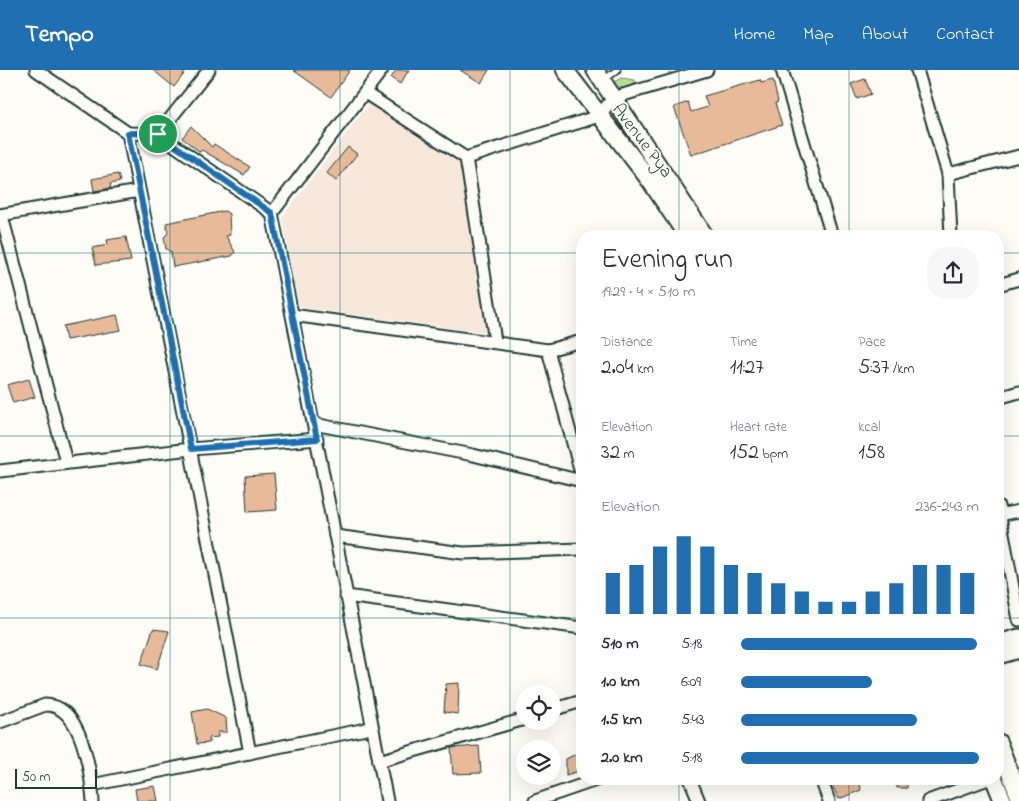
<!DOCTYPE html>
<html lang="en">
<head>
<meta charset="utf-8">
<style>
	body { margin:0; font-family:"Indie Flower",sans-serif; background:#f7f7f7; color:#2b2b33; height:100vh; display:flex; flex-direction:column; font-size:19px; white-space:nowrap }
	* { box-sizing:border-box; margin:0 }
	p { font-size:16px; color:#7c7c81 }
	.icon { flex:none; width:28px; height:28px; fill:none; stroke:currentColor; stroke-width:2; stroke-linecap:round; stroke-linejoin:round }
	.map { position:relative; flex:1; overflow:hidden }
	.panel { position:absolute; left:576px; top:160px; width:428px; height:555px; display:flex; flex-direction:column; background:#fff; border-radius:20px; box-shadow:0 5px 20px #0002 }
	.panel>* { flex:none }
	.controls { position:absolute; left:516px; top:615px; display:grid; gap:10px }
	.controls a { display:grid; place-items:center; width:45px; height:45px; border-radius:50%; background:#fff; box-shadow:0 5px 20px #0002; font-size:25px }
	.scale { position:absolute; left:15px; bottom:12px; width:82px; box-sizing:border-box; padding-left:5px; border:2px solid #1f3d34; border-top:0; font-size:14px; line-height:18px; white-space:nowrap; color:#1f3d34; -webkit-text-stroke:4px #fdfcf7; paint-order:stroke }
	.pin { position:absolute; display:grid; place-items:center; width:42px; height:42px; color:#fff; margin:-21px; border:2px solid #fff; border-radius:50%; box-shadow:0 1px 5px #0007 }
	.round { display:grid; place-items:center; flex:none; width:52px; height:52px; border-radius:20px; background:#f7f7f7 }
	.headline { display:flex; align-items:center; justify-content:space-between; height:85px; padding:0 25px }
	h1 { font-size:28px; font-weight:600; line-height:38px }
	.figures { display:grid; grid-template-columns:repeat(3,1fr); gap:8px; height:85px; padding:5px 25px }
	.figures div { display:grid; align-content:center }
	.figures b { font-size:21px; font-weight:600 }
	.figures small { font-size:14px; font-weight:400 }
	.figures p { font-size:14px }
	.chart { height:140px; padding:10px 25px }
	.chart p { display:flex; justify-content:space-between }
	.chart svg { width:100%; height:90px; margin-top:5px; stroke:#1f6fb2; stroke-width:6 }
	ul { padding:0 25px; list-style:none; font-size:16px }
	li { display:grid; grid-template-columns:80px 60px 1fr; align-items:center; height:38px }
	li i { height:12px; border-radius:6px; background:#1f6fb2 }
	header { display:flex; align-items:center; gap:30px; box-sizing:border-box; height:70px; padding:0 25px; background:#1f6fb2; color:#fff }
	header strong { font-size:24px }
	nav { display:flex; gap:28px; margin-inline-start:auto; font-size:18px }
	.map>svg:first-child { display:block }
	.built { fill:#f7e8db }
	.green { fill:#bcdb93; stroke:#6e8c64 }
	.building { fill:#e9ba99; stroke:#1f3d34 }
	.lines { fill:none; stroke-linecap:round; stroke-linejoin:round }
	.service-casing { stroke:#1f3d34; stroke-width:9 }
	.minor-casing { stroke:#1f3d34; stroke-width:15 }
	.tertiary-casing { stroke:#1f3d34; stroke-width:19 }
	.secondary-casing { stroke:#1f3d34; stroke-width:20 }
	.service { stroke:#fdfcf7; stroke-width:5.5 }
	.minor { stroke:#fdfcf7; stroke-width:11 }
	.tertiary { stroke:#fdfcf7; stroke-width:15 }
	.secondary { stroke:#fdfcf7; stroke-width:16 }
	.route-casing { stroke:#fff; stroke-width:10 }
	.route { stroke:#1f6fb2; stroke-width:6 }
	.grid { fill:none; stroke:#0f766e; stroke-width:1; stroke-opacity:0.55 }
	.labels { text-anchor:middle; stroke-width:4; stroke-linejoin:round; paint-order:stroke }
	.street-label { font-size:18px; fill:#1f3d34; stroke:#fdfcf7 }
</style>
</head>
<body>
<header>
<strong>Tempo</strong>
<nav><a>Home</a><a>Map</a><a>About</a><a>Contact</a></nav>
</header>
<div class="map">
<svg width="1019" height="731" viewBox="0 0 1019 731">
	<rect width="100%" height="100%" fill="#fdfcf7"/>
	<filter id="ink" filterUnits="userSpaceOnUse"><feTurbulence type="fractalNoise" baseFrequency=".02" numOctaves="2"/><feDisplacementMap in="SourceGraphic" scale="10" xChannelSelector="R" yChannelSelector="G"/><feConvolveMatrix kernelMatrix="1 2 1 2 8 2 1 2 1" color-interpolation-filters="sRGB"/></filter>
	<g filter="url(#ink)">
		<path class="built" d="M371,31l92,54 25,178 -190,-26 -16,-90z"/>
		<path class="green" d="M621,8l14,2 1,4c-8,6 -18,4 -26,0z"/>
		<g class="building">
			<path d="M153,0h34l-13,17z"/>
			<path d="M293,0h57l-19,27z"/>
			<path d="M396,0h13l-9,14 -9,-6z"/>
			<path d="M460,0h29l-8,13z"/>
			<path d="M865,9l6,15 -14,5 -6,-15z"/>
			<path d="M760,10l1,3 12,-3 5,22 -3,1 7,22 -91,30 -17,-48 14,-5 3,10 17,-5 -4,-11z"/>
			<path d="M191,56l21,21 2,-3 36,23 -6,8 -42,-25 -2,2 -18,-14z"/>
			<path d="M348,77l9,7 -21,27 -9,-8z"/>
			<path d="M118,104l2,8 -10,2 1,4 -17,3 -2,-12z"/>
			<path d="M225,141l4,3 1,21 -4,1 9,16 -3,4 -59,11 -2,-15 -5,-3 -2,-12 4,-4 -2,-10z"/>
			<path d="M126,167l5,24 -35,4 -4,-17 16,-3 -1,-5z"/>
			<path d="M117,245l4,15 -55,10 -3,-14z"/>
			<path d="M29,309l6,18 -22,6 -6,-18z"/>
			<path d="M274,404l3,36 -30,2 -2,-36z"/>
			<path d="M153,559l16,2 -12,38 -16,-5z"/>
			<path d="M459,613l-1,31 -14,-2 2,-28z"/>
			<path d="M207,639l19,9 1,14h-9v5l-9,1v5l-12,1 -5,-32z"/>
			<path d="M479,676l2,27 -28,1 -2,-26z"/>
			<path d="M582,681v19l-16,5v-16z"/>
			<path d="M829,709h30l2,11 -22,9z"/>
			<path d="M896,709h11v9h-10z"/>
			<path d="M155,716l3,15h-21l-2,-12z"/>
		</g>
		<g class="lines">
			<defs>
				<path id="service" d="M604,10l13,-10"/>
				<g id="minor">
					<path d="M36,0l92,63 30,1 114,79 115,588"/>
					<path d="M782,0l50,166"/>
					<path d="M917,0l31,104 3,62"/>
					<path d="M365,23l101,65 133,-42 14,-18 94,-28"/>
					<path d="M128,63l122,620"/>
					<path d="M158,64l51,-64"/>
					<path d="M466,88l29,183"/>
					<path d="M948,104l71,-18"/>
					<path d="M272,143l110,-143"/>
					<path d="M0,145l139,-24"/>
					<path d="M2,146l64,246"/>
					<path d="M998,215l21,-6"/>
					<path d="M292,245l256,35 34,-9"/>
					<path d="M548,280l34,127"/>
					<path d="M998,328l21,-6"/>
					<path d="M314,354l159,31 109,26"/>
					<path d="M0,401l191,-22 126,-10"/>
					<path d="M998,436l21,114"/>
					<path d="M999,445l20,-4"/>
					<path d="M335,466l128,17 119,-4"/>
					<path d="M346,526l236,32"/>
					<path d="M552,640l30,-9"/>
					<path d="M0,652l45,-17c37,-1 46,68 48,96"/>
					<path d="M379,691l146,-42"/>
					<path d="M690,709l9,22"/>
					<path d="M821,709l8,22"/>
					<path d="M92,715l279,-57"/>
					<path d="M535,731l64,-22"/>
					<path d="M928,731l60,-22"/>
				</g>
				<g id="tertiary">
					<path d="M998,573l21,-6"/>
					<path d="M998,586l21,-6"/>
				</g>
				<g id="secondary">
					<path d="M565,0l86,112 36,54"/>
					<path d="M595,0l110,166"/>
					<path d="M998,672l21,54"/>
					<path d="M994,709l9,22"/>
				</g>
			</defs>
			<use href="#service" class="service-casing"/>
			<use href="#minor" class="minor-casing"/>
			<use href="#tertiary" class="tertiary-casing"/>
			<use href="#secondary" class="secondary-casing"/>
			<use href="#service" class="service"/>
			<use href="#minor" class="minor"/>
			<use href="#tertiary" class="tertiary"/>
			<use href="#secondary" class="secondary"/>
		</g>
	</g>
	<g class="lines" filter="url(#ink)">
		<defs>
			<path id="route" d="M128,63l30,1 114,79 45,226 -126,10z"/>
		</defs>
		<use href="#route" class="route-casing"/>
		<use href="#route" class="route"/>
	</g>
	<path class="grid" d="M170,0v731M340,0v731M510,0v731M679,0v166M849,0v166M0,183h582M998,183h21M0,366h582M998,366h21M0,548h582M998,548h21M679,709v22M849,709v22"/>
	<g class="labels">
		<g class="street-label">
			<text transform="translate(643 70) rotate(53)" y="6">Avenue Pya</text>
		</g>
	</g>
</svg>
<div class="controls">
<a><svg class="icon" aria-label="locate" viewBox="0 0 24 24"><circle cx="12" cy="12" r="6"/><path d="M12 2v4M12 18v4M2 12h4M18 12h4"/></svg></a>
<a><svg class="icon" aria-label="layers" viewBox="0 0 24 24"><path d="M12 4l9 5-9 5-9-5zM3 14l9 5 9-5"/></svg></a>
</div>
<div class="scale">50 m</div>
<div class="pin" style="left:158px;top:64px;background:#1e9e55"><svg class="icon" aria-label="arrive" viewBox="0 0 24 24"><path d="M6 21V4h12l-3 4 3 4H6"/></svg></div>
<section class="panel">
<div class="headline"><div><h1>Evening run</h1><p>19:29 · 4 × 510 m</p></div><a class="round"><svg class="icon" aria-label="share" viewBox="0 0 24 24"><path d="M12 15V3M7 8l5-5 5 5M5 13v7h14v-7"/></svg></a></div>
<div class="figures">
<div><p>Distance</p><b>2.04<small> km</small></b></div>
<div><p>Time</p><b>11:27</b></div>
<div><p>Pace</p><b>5:37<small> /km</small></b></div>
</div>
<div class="figures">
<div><p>Elevation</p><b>32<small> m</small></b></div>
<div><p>Heart rate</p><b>152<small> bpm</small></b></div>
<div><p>kcal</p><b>158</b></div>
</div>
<div class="chart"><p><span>Elevation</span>236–243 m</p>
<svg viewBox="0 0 160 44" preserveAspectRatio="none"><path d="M5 44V24M15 44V20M25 44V11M35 44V6M45 44V11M55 44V20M65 44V24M75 44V29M85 44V33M95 44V38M105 44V38M115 44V33M125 44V29M135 44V20M145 44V20M155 44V24"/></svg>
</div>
<ul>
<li><b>510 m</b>5:18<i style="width:99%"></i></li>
<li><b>1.0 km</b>6:09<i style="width:55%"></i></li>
<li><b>1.5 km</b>5:43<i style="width:74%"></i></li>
<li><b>2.0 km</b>5:18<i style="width:100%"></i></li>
</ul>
</section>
</div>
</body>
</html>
